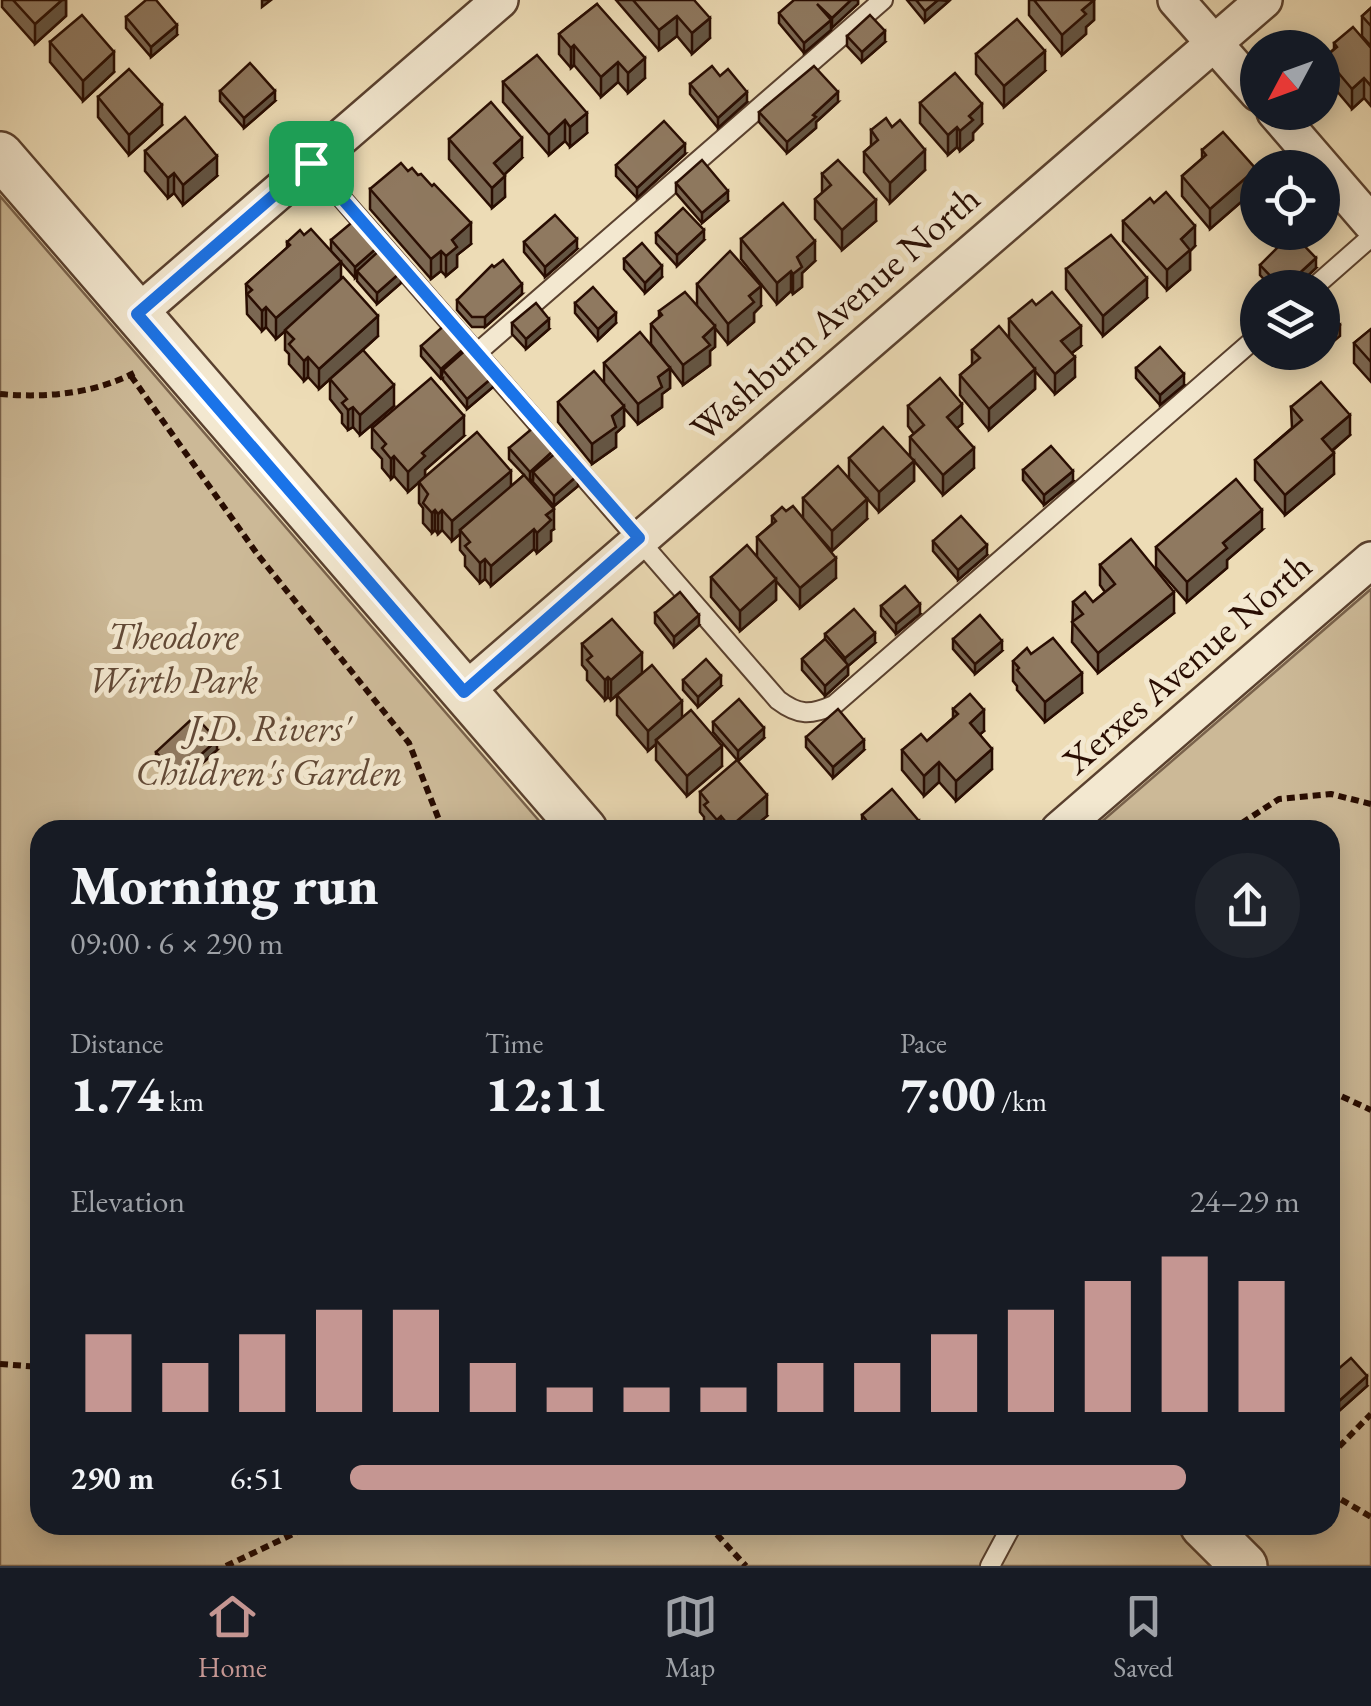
<!DOCTYPE html>
<html lang="en">
<head>
<meta charset="utf-8">
<style>
	body { margin:0; font-family:"EB Garamond",serif; background:#20242c; color:#f1f3f6; height:100vh; display:flex; flex-direction:column; font-size:38px; white-space:nowrap }
	* { box-sizing:border-box; margin:0 }
	p { font-size:32px; color:#9ea1a6 }
	.icon { flex:none; width:55px; height:55px; fill:none; stroke:currentColor; stroke-width:2; stroke-linecap:round; stroke-linejoin:round }
	.map { position:relative; flex:1; overflow:hidden }
	.sheet { position:absolute; left:30px; top:820px; width:1310px; height:715px; display:flex; flex-direction:column; background:#171b24; border-radius:30px; box-shadow:0 5px 25px #0003 }
	.sheet>* { flex:none }
	.needle { width:65px; rotate:229deg }
	.fabs { position:absolute; left:1240px; top:30px; display:grid; gap:20px }
	.fabs a { display:grid; place-items:center; width:100px; height:100px; border-radius:50%; background:#171b24; box-shadow:0 5px 25px #0003; font-size:50px }
	.pin { position:absolute; display:grid; place-items:center; width:85px; height:85px; color:#fff; margin:-42px; border-radius:20px; box-shadow:0 5px 15px #0006 }
	.round { display:grid; place-items:center; flex:none; width:105px; height:105px; border-radius:52px; background:#20242c }
	.head { display:flex; align-items:center; justify-content:space-between; height:170px; padding:0 40px }
	h1 { font-size:55px; font-weight:800; line-height:75px }
	.stats { display:grid; grid-template-columns:repeat(3,1fr); gap:15px; height:170px; padding:10px 40px }
	.stats div { display:grid; align-content:center }
	.stats b { font-size:50px; font-weight:800 }
	.stats small { font-size:28px; font-weight:400 }
	.stats p { font-size:28px }
	.chart { height:280px; padding:20px 40px }
	.chart p { display:flex; justify-content:space-between }
	.chart svg { width:100%; height:180px; margin-top:10px; stroke:#c59692; stroke-width:6 }
	ul { padding:0 40px; list-style:none; font-size:32px }
	li { display:grid; grid-template-columns:160px 120px 1fr; align-items:center; height:75px }
	li i { height:25px; border-radius:12px; background:#c59692 }
	.menu { display:flex; justify-content:space-around; align-items:center; height:140px; border-top:2px solid #363941; background:#171b24; font-size:28px; color:#9ea1a6 }
	.menu a { display:grid; justify-items:center; gap:5px }
	.menu .selected { color:#c59692 }
	.map>svg:first-child { display:block }
	.green { fill:#ccb997; stroke:#7a634c; stroke-width:2.5 }
	.lines { fill:none; stroke-linecap:round; stroke-linejoin:round }
	.service-casing { stroke:#5a412f; stroke-width:22 }
	.minor-casing { stroke:#5a412f; stroke-width:40 }
	.tertiary-casing { stroke:#5a412f; stroke-width:50 }
	.path { stroke:#290d02; stroke-width:6; stroke-dasharray:8 5; stroke-linecap:butt }
	.service { stroke:#f3e8d0; stroke-width:18 }
	.minor { stroke:#f3e8d0; stroke-width:35 }
	.tertiary { stroke:#f3e8d0; stroke-width:45 }
	.wall { fill:#7b6853; stroke:#290d02; stroke-width:2.5 }
	.shaded-wall { fill:#645543; stroke:#290d02; stroke-width:2.5 }
	.building { fill:#8f7960; stroke:#290d02; stroke-width:2.5 }
	.route-casing { stroke:#fff; stroke-width:20 }
	.route { stroke:#1a73e8; stroke-width:12 }
	.labels { text-anchor:middle; stroke-width:10; stroke-linejoin:round; paint-order:stroke }
	.street-label { font-size:38px; fill:#290d02; stroke:#f3e8d0 }
	.park-label { font-size:38px; font-style:italic; fill:#624936; stroke:#f3e8d0 }
</style>
</head>
<body>
<div class="map">
<svg width="1371" height="1566" viewBox="0 0 1371 1566">
	<rect width="100%" height="100%" fill="#eddcb6"/>
	<filter id="stains"><feTurbulence type="fractalNoise" baseFrequency=".002" numOctaves="4"/><feColorMatrix values="0 0 0 0 .2 0 0 0 0 .09 0 0 0 0 .02 0 0 0 .5 -.17"/></filter>
	<radialGradient id="worn" r=".72"><stop offset=".6" stop-color="#630" stop-opacity="0"/><stop offset="1" stop-color="#630" stop-opacity=".3"/></radialGradient>
	<path class="green" d="M0,196l547,634h-507v695h1290v-695h-238l279,-241v977h-1371z"/>
	<g class="lines">
		<defs>
			<g id="service">
				<path d="M311,163l467,537c21,16 33,15 56,5l424,-369"/>
				<path d="M1313,288l58,-51"/>
				<path d="M478,352l405,-352"/>
				<path d="M990,1566l22,-41"/>
			</g>
			<g id="minor">
				<path d="M1176,0l82,93"/>
				<path d="M1275,112l96,111"/>
				<path d="M137,314l363,-314"/>
				<path d="M464,692l800,-692"/>
				<path d="M1059,830l312,-270"/>
			</g>
			<g id="tertiary">
				<path d="M0,155l584,675"/>
				<path d="M1203,1525l41,41"/>
			</g>
		</defs>
		<use href="#service" class="service-casing"/>
		<use href="#minor" class="minor-casing"/>
		<use href="#tertiary" class="tertiary-casing"/>
		<g class="path">
			<path d="M131,376l127,179 151,188 34,87"/>
			<path d="M0,394c45,4 93,0 134,-21"/>
			<path d="M1231,830l48,-31 52,-5 40,10"/>
			<path d="M1330,1091l41,19"/>
			<path d="M0,1364l40,3"/>
			<path d="M1330,1456l41,-42"/>
			<path d="M1330,1493l41,24"/>
			<path d="M708,1525l38,41"/>
			<path d="M226,1566l86,-41"/>
		</g>
		<use href="#service" class="service"/>
		<use href="#minor" class="minor"/>
		<use href="#tertiary" class="tertiary"/>
	</g>
	<g class="wall">
		<path d="M2,0h64v16l-31,28 -33,-37z"/>
		<path d="M616,0h78l16,38 -18,16 -15,-18 -18,14z"/>
		<path d="M858,0v4l-27,23v3l-27,23 -25,-30v-10z"/>
		<path d="M907,0h42v1l-24,21z"/>
		<path d="M1029,0h65v20l-8,7v7l-24,21 -33,-40z"/>
		<path d="M597,4l48,74 -17,15 -10,-11 -17,15 -27,-32 -3,3 -12,-14v-20z"/>
		<path d="M1371,8v38l-9,-10v-20z"/>
		<path d="M126,17l51,18 -26,22 -25,-29z"/>
		<path d="M847,36l38,6 -23,20 -15,-16z"/>
		<path d="M50,42l64,30 -31,29 -33,-39z"/>
		<path d="M1334,43l37,5v58l-7,-8 -12,11 -27,-32v-20l9,-8z"/>
		<path d="M976,54l69,17 -41,36 -28,-33z"/>
		<path d="M503,82l84,51 -17,14 -5,-6 -16,14 -46,-53z"/>
		<path d="M690,84l57,18 -29,26 -28,-34z"/>
		<path d="M220,91l55,10 -31,27 -24,-27z"/>
		<path d="M98,97l64,28 -33,30 -31,-38z"/>
		<path d="M838,102l-22,20v6l-29,25 -28,-31v-10z"/>
		<path d="M920,103l62,21 -9,9v7l-13,11 -3,-4 -9,8 -28,-32z"/>
		<path d="M871,130l54,40 -35,33 -26,-31v-20l7,-6z"/>
		<path d="M449,139l73,19 -18,17 1,22 -13,11 -43,-49z"/>
		<path d="M1202,150l54,39 -46,40 -28,-33v-20l20,-17z"/>
		<path d="M145,151l72,25 -34,29 -9,-12 -6,5 -23,-27z"/>
		<path d="M685,154l-48,44 -21,-22v-11z"/>
		<path d="M822,174l54,47 -34,29 -27,-31v-20l7,-6z"/>
		<path d="M676,183l52,18 -26,22 -26,-30z"/>
		<path d="M370,189l101,55 -14,11v12l-11,9 -5,-5 -10,8 -61,-70z"/>
		<path d="M1123,221l72,25 -5,5v19l-23,20 -44,-49z"/>
		<path d="M656,233l48,7 -27,26 -21,-23z"/>
		<path d="M741,239l74,22 -13,12v14l-9,7 -2,-3 -14,13 -36,-45z"/>
		<path d="M331,240l48,11 22,32 -24,21 -20,-23v-5l-2,2 -24,-27z"/>
		<path d="M287,242l54,38 37,56 -37,34 53,36 -34,29 -7,-8 -5,3 -6,-7v-9l-12,-15v-20l-11,10 -11,-12 -4,4 -15,-17v-10l-4,-4v-19l-9,8 -10,-12 -4,4 -15,-17 -1,-30 41,-36z"/>
		<path d="M524,242l53,7 -32,28 -21,-25z"/>
		<path d="M624,259l38,18 -17,16 -21,-24z"/>
		<path d="M1260,265l56,3 -21,20h-23l-12,-13z"/>
		<path d="M1066,269l81,29 -44,38 -37,-47z"/>
		<path d="M697,284l64,22 -7,7v9l-26,22 -13,-16v19l-5,4v14l-27,20 -13,-17v20l-8,6v13l-24,17 -14,-16v18l-8,7v14l-24,17 -34,-42v-20l46,-20v-19l63,2 -16,-21v-20l8,-7v-6l38,-7z"/>
		<path d="M522,294l-37,33h-13l-15,-17v-10z"/>
		<path d="M575,303l41,20 -18,17 -23,-27z"/>
		<path d="M1009,319l72,27 -9,7 3,24 -20,17 -20,-23v18l-46,41 -29,-35v-20l12,-10v-15l37,-12z"/>
		<path d="M512,323l37,6 -23,20 -14,-15z"/>
		<path d="M1371,329v53l-17,-19v-20z"/>
		<path d="M421,346l46,3 26,38 -26,22 -24,-29v-2l-2,1 -20,-23z"/>
		<path d="M1302,352h19l-11,10z"/>
		<path d="M1136,368l48,17 -24,20 -24,-27z"/>
		<path d="M908,406l54,18 -5,4 17,40 -31,27 -29,-34v20l-35,31 -30,-34v-20l61,-1v-20l4,-3 -6,-8z"/>
		<path d="M1291,407l59,28 -18,16 2,23 -49,41 -30,-35v-20l37,-32z"/>
		<path d="M372,428l92,8 -39,34v7l-17,15 -14,-16 -3,3 -9,-11v-9l-10,-11z"/>
		<path d="M509,448l45,6 24,32 -24,20 -21,-24v-3l-3,3 24,47 -3,2v10l-14,12 -3,-4 -43,37 -6,-7 -5,4 -15,-17v-10l-5,-6v-16l-8,7 -10,-11 -4,4 -3,-4 -3,3 -9,-10v-15l-4,-5v-21l92,5 13,-12 -15,-16z"/>
		<path d="M1023,470l50,11 -29,24 -21,-25z"/>
		<path d="M803,498l64,21 -35,32 -24,-27 28,54 -36,30 -24,-27v19l-36,31 -29,-34v-20l46,-20v-20l15,-13v-8l14,-5 17,7z"/>
		<path d="M1262,530l-35,30v8l-40,34 -31,-35v-20z"/>
		<path d="M933,541l54,14 -29,25 -25,-29z"/>
		<path d="M1100,565l74,48 -76,60 -26,-31 1,-40h20l12,-10 -5,-7z"/>
		<path d="M881,606l39,8 -24,20 -15,-18z"/>
		<path d="M655,613l44,12 -25,22 -19,-24z"/>
		<path d="M825,634l50,9 -27,23v9l-23,21 -23,-26v-11l23,-20z"/>
		<path d="M953,639l49,12 -27,23 -22,-25z"/>
		<path d="M582,644l60,29 40,44 40,49 -35,30 -31,-36v-16l-8,7 -31,-36v-20l-6,5 -3,-3 -3,3 -18,-20v-9l-5,-6z"/>
		<path d="M1031,654l51,39 -37,29 -28,-32v-4l-4,-5v-20z"/>
		<path d="M683,680l38,6 -23,21 -15,-17z"/>
		<path d="M953,709l31,22 -4,3 12,35 -36,32 -17,-19 -15,14 -22,-26v-20l25,-9 26,-23z"/>
		<path d="M713,722l51,16 -26,23 -25,-29z"/>
		<path d="M806,737l58,13 -31,28 -27,-31z"/>
		<path d="M217,750l-40,36 -21,-24v-10z"/>
		<path d="M700,792l67,24 -17,14h-42l-4,-5v-8l-4,-5z"/>
		<path d="M862,815l57,15h-54l-3,-5z"/>
		<path d="M1330,1376l37,10 -28,25 -9,-10z"/>
	</g>
	<g class="shaded-wall">
		<path d="M62,0h4v16l-31,28v-20z"/>
		<path d="M262,0h9l-9,7z"/>
		<path d="M851,0h7v4l-26,24v-10z"/>
		<path d="M938,0l11,1 -24,21v-11z"/>
		<path d="M1094,0v20l-8,7v7l-24,21v-20l20,-25z"/>
		<path d="M677,16v20l-18,14v-20z"/>
		<path d="M710,18v20l-18,16v-21z"/>
		<path d="M831,20v10l-27,23v-10z"/>
		<path d="M177,25v10l-26,22v-10z"/>
		<path d="M885,31v11l-23,20v-10z"/>
		<path d="M574,45v20l-3,3v-20z"/>
		<path d="M1045,51v20l-41,36v-21z"/>
		<path d="M114,52v20l-31,29v-20z"/>
		<path d="M645,58v20l-17,15v-20z"/>
		<path d="M618,62v20l-17,15v-20z"/>
		<path d="M1364,78v20l-12,11v-20z"/>
		<path d="M275,91v10l-31,27v-10z"/>
		<path d="M747,92v10l-29,26v-10z"/>
		<path d="M838,92v10l-22,20v6l-29,25v-11l26,-27z"/>
		<path d="M982,104v20l-9,9v7l-13,11v-20l9,-15z"/>
		<path d="M162,105v20l-33,30v-20z"/>
		<path d="M587,113v20l-17,14v-20z"/>
		<path d="M565,120v21l-16,14v-20z"/>
		<path d="M957,127v20l-9,8v-20z"/>
		<path d="M522,138v20l-28,26v-21z"/>
		<path d="M685,144v10l-48,44v-10z"/>
		<path d="M925,150v20l-35,33v-20z"/>
		<path d="M217,156v20l-34,29v-20z"/>
		<path d="M1256,169v20l-46,40v-20z"/>
		<path d="M174,173v20l-6,5v-20z"/>
		<path d="M505,176v21l-13,11v-20z"/>
		<path d="M728,191v10l-26,22v-10z"/>
		<path d="M876,200v21l-34,29v-20z"/>
		<path d="M471,223v21l-14,11v12l-11,9v-20l6,-16z"/>
		<path d="M1195,226v20l-5,5v19l-23,20v-20l14,-31z"/>
		<path d="M704,230v10l-27,26v-11z"/>
		<path d="M577,239v10l-32,28v-10z"/>
		<path d="M815,241v20l-13,12v14l-9,7v-20l4,-17z"/>
		<path d="M379,246v10l-22,15v5l-2,2v-11z"/>
		<path d="M441,251v20l-10,8v-20z"/>
		<path d="M1316,258v10l-21,20h-4v-7z"/>
		<path d="M341,262v20l-65,57v-21z"/>
		<path d="M662,266v11l-17,16v-10z"/>
		<path d="M791,271v20l-14,13v-21z"/>
		<path d="M401,272v11l-24,21v-11z"/>
		<path d="M1147,278v20l-44,38v-20z"/>
		<path d="M1289,278v10h-9v-2z"/>
		<path d="M522,284v10l-37,33v-10z"/>
		<path d="M761,286v20l-7,7v9l-26,22v-20l21,-28z"/>
		<path d="M266,307v20l-4,4v-20z"/>
		<path d="M616,313v10l-18,17v-11z"/>
		<path d="M378,316v20l-59,53v-20z"/>
		<path d="M549,319v10l-23,20v-10z"/>
		<path d="M1340,325v11l-18,15v-10z"/>
		<path d="M715,326v21l-5,4v14l-27,20v-20l20,-28z"/>
		<path d="M1081,326v20l-20,15v-20z"/>
		<path d="M467,346v10l-24,14 -2,9v-10z"/>
		<path d="M1310,352h11l-11,10z"/>
		<path d="M308,357v20l-4,4v-20z"/>
		<path d="M1075,357v20l-20,17v-20z"/>
		<path d="M670,368v20l-8,6v13l-24,17v-20l20,-27z"/>
		<path d="M1035,369v20l-46,41v-21z"/>
		<path d="M1184,374v11l-24,20v-10z"/>
		<path d="M493,377v10l-26,22v-10z"/>
		<path d="M394,385v21l-34,29v-20z"/>
		<path d="M962,404v20l-15,13v-20z"/>
		<path d="M624,406v20l-8,7v14l-24,17v-20l20,-28z"/>
		<path d="M353,407v20l-5,3v-20z"/>
		<path d="M1350,415v20l-28,24v-20z"/>
		<path d="M464,416v20l-39,34v7l-17,15v-20l14,-19z"/>
		<path d="M974,448v20l-31,27v-20z"/>
		<path d="M554,450v10l-21,12v7l-3,3v-10z"/>
		<path d="M1334,453v21l-49,41v-20z"/>
		<path d="M394,456v20l-3,3v-20z"/>
		<path d="M914,461v20l-35,31v-20z"/>
		<path d="M511,471v20l-51,39v4l-8,7v-20z"/>
		<path d="M1073,471v10l-29,24v-10z"/>
		<path d="M578,475v11l-24,20v-10z"/>
		<path d="M867,499v20l-35,32v-20z"/>
		<path d="M554,509v20l-3,2v10l-14,12v-20l9,-18z"/>
		<path d="M435,510v20l-3,3v-20z"/>
		<path d="M442,510v20l-4,4v-20z"/>
		<path d="M1262,510v20l-35,30v8l-40,34v-20l36,-39z"/>
		<path d="M534,529v20l-43,37v-20z"/>
		<path d="M987,545v10l-29,25v-10z"/>
		<path d="M836,558v20l-36,30v-20z"/>
		<path d="M485,559v20l-5,4v-20z"/>
		<path d="M776,579v21l-36,31v-20z"/>
		<path d="M1174,592v21l-76,60v-20z"/>
		<path d="M920,604v10l-24,20v-10z"/>
		<path d="M699,615v10l-25,22v-10z"/>
		<path d="M875,633v10l-27,23v9l-23,21v-10l20,-19v-9z"/>
		<path d="M1002,641v10l-27,23v-10z"/>
		<path d="M642,653v20l-31,27v-20z"/>
		<path d="M1082,673v20l-37,29v-20z"/>
		<path d="M721,676v10l-23,21v-10z"/>
		<path d="M608,677v20l-3,3v-20z"/>
		<path d="M682,701v20l-26,19v4l-8,7v-20z"/>
		<path d="M984,710v21l-14,12v-20z"/>
		<path d="M764,728v10l-26,23v-10z"/>
		<path d="M217,740v10l-40,36v-10z"/>
		<path d="M864,740v10l-31,28v-11z"/>
		<path d="M722,746v20l-35,30v-20z"/>
		<path d="M992,749v20l-36,32v-20z"/>
		<path d="M939,762v20l-15,14v-20z"/>
		<path d="M767,795v21l-17,14h-20v-3z"/>
		<path d="M721,816v14h-4v-10z"/>
		<path d="M919,821v9h-11z"/>
		<path d="M1367,1376v10l-28,25v-10z"/>
	</g>
	<g class="building">
		<path d="M13,0h49l-27,24z"/>
		<path d="M146,0h10l21,25 -26,22 -25,-30z"/>
		<path d="M633,0h61l16,18 -18,15 -15,-17 -18,14z"/>
		<path d="M794,0h57l-19,18 -15,-14 14,16 -27,23 -25,-30z"/>
		<path d="M916,0h22l-13,11z"/>
		<path d="M1034,0h60l-12,10 4,4 -24,21z"/>
		<path d="M597,4l48,54 -17,15 -10,-11 -17,15 -27,-32 -3,3 -12,-14z"/>
		<path d="M1371,8v18l-9,-10z"/>
		<path d="M82,15l32,37 -31,29 -33,-39z"/>
		<path d="M870,15l15,16 -23,21 -15,-16z"/>
		<path d="M1017,19l28,32 -41,35 -28,-32z"/>
		<path d="M1353,27l18,21v38l-7,-8 -12,11 -27,-32 12,-10 -3,-4z"/>
		<path d="M537,55l50,58 -17,14 -5,-7 -16,15 -46,-53z"/>
		<path d="M250,63l25,28 -31,27 -24,-27z"/>
		<path d="M712,66l8,10 8,-7 19,23 -29,26 -28,-34z"/>
		<path d="M814,66l24,26 -25,23 3,2 -29,25 -28,-30z"/>
		<path d="M129,69l33,36 -33,30 -31,-38z"/>
		<path d="M955,73l27,31 -13,12 4,4 -13,11 -3,-4 -9,8 -28,-32z"/>
		<path d="M491,102l31,36 -28,25 11,13 -13,12 -43,-49z"/>
		<path d="M185,117l32,39 -34,29 -9,-12 -6,5 -23,-27z"/>
		<path d="M886,118l6,9 8,-7 25,30 -35,33 -26,-31 14,-12 -7,-10z"/>
		<path d="M664,121l21,23 -48,44 -21,-23z"/>
		<path d="M1223,132l33,37 -46,40 -28,-33 24,-21 -4,-5z"/>
		<path d="M702,160l26,31 -26,22 -26,-30z"/>
		<path d="M838,160l38,40 -34,30 -27,-31 16,-14 -9,-11z"/>
		<path d="M401,163l7,8 4,-3 6,7 3,-1 11,12 2,-2 37,39 -19,17 5,7 -11,9 -5,-5 -10,8 -61,-70z"/>
		<path d="M1166,192l29,34 -14,13 9,11 -23,20 -44,-49 27,-23 4,5z"/>
		<path d="M783,203l32,38 -18,16 5,10 -9,7 -2,-3 -14,12 -36,-44z"/>
		<path d="M683,208l21,22 -27,25 -21,-22z"/>
		<path d="M555,215l22,24 -32,28 -21,-25z"/>
		<path d="M356,219l23,27 -24,21 -24,-27z"/>
		<path d="M311,229l30,33 -65,56 -10,-11 -4,4 -15,-17 5,-4 -6,-6 44,-39 -3,-3 13,-12 4,5z"/>
		<path d="M1292,233l24,25 -25,23 -2,-3 -9,8 -20,-21z"/>
		<path d="M1111,235l36,43 -44,38 -37,-47z"/>
		<path d="M642,243l20,23 -17,17 -21,-24z"/>
		<path d="M381,249l20,23 -24,21 -20,-22z"/>
		<path d="M730,251l31,35 -12,10 5,6 -26,22 -31,-40z"/>
		<path d="M503,260l19,24 -37,33h-13l-15,-17 35,-35 2,2z"/>
		<path d="M343,277l35,39 -59,53 -11,-12 -4,4 -15,-17 5,-5 -9,-9z"/>
		<path d="M593,287l23,26 -18,16 -23,-26z"/>
		<path d="M685,292l30,34 -12,11 7,8 -27,20 -32,-41 11,-9 -3,-4z"/>
		<path d="M1052,292l29,34 -20,15 14,16 -20,17 -46,-55 23,-19 4,5z"/>
		<path d="M536,303l13,16 -23,20 -14,-16z"/>
		<path d="M1322,305l18,20 -18,16z"/>
		<path d="M447,323l20,23 -26,23 -20,-23z"/>
		<path d="M999,326l36,43 -46,40 -29,-34 20,-17 -8,-8z"/>
		<path d="M1371,329v33l-17,-19z"/>
		<path d="M640,332l30,36 -12,9 4,10 -24,17 -34,-41z"/>
		<path d="M1160,347l24,27 -24,21 -24,-27z"/>
		<path d="M468,348l25,29 -26,22 -24,-29z"/>
		<path d="M363,350l31,35 -34,30 -7,-8 -5,3 -6,-7 5,-4 -17,-20z"/>
		<path d="M594,371l30,35 -12,10 4,11 -24,17 -34,-42z"/>
		<path d="M431,378l33,38 -42,37 3,3 -17,16 -14,-16 -3,3 -9,-11 4,-4 -14,-16z"/>
		<path d="M940,378l22,26 -15,13 27,31 -31,27 -33,-38 14,-12 -16,-19z"/>
		<path d="M1321,382l29,33 -28,24 12,14 -49,42 -30,-35 47,-40 -11,-13z"/>
		<path d="M534,427l20,23 -24,22 -21,-24z"/>
		<path d="M883,427l31,34 -35,31 -30,-34z"/>
		<path d="M477,432l34,39 -59,50 -10,-11 -4,4 -3,-4 -3,3 -9,-10 5,-9 -9,-12z"/>
		<path d="M1051,446l22,25 -29,24 -21,-25z"/>
		<path d="M557,452l21,23 -24,21 -21,-24z"/>
		<path d="M838,466l29,33 -35,32 -29,-33z"/>
		<path d="M524,475l30,34 -8,6 5,5 -14,13 -3,-4 -43,37 -6,-7 -5,4 -15,-17 5,-4 -10,-12z"/>
		<path d="M1236,479l26,31 -39,33 4,5 -40,34 -31,-35z"/>
		<path d="M793,506l43,52 -36,30 -43,-51 19,-16 -4,-5 10,-9 4,4z"/>
		<path d="M961,516l26,29 -29,25 -25,-29z"/>
		<path d="M1131,539l43,53 -76,61 -26,-31 11,-8 -10,-12 12,-10 8,10 22,-18 -15,-19z"/>
		<path d="M747,545l29,34 -36,32 -29,-34z"/>
		<path d="M905,586l15,18 -24,20 -15,-18z"/>
		<path d="M680,592l19,23 -25,22 -19,-24z"/>
		<path d="M854,609l21,24 -30,25 -20,-24z"/>
		<path d="M980,615l22,26 -27,23 -22,-25z"/>
		<path d="M612,619l30,34 -31,27 -3,-3 -3,3 -18,-20 5,-4 -10,-12z"/>
		<path d="M1053,638l29,35 -37,29 -28,-32 2,-2 -6,-7 14,-13 4,6z"/>
		<path d="M825,639l23,26 -23,21 -23,-27z"/>
		<path d="M706,659l15,17 -23,21 -15,-17z"/>
		<path d="M652,665l30,36 -34,30 -31,-36z"/>
		<path d="M970,694l14,16 -14,13 22,26 -36,32 -17,-19 -15,14 -22,-26 19,-16 6,7 31,-27 -5,-5z"/>
		<path d="M739,699l25,29 -26,23 -25,-29z"/>
		<path d="M838,709l26,31 -31,27 -27,-30z"/>
		<path d="M691,710l31,36 -35,30 -31,-36z"/>
		<path d="M195,716l22,24 -40,36 -21,-24z"/>
		<path d="M737,760l30,35 -37,32 -9,-11 -4,4 -13,-15 4,-3 -8,-10z"/>
		<path d="M892,789l27,32 -11,9h-34l-12,-15z"/>
		<path d="M1351,1358l16,18 -28,25 -9,-10v-15z"/>
	</g>
	<g class="lines">
		<defs>
			<path id="route" d="M311,163l328,375 -175,154 -327,-378z"/>
		</defs>
		<use href="#route" class="route-casing"/>
		<use href="#route" class="route"/>
	</g>
	<g class="labels">
		<g class="street-label">
			<text transform="translate(835 313) rotate(-41)" y="13">Washburn Avenue North</text>
			<text transform="translate(1187 663) rotate(-41)" y="13">Xerxes Avenue North</text>
		</g>
		<g class="park-label">
			<text x="173" y="649">Theodore<tspan x="173" dy="44">Wirth Park</tspan></text>
			<text x="269" y="741">J.D. Rivers'<tspan x="269" dy="44">Children's Garden</tspan></text>
		</g>
	</g>
	<rect width="100%" height="100%" filter="url(#stains)"/>
	<rect width="100%" height="100%" fill="url(#worn)"/>
</svg>
<div class="fabs">
<a><svg class="needle" viewBox="-14 -14 28 28"><path d="M0-13l5 13h-10z" fill="#e53935"/><path d="M0 13l5-13h-10z" fill="#9ea1a6"/></svg></a>
<a><svg class="icon" aria-label="locate" viewBox="0 0 24 24"><circle cx="12" cy="12" r="6"/><path d="M12 2v4M12 18v4M2 12h4M18 12h4"/></svg></a>
<a><svg class="icon" aria-label="layers" viewBox="0 0 24 24"><path d="M12 4l9 5-9 5-9-5zM3 14l9 5 9-5"/></svg></a>
</div>
<div class="pin" style="left:311px;top:163px;background:#1e9e55"><svg class="icon" aria-label="arrive" viewBox="0 0 24 24"><path d="M6 21V4h12l-3 4 3 4H6"/></svg></div>
<section class="sheet">
<div class="head"><div><h1>Morning run</h1><p>09:00 · 6 × 290 m</p></div><a class="round"><svg class="icon" aria-label="share" viewBox="0 0 24 24"><path d="M12 15V3M7 8l5-5 5 5M5 13v7h14v-7"/></svg></a></div>
<div class="stats">
<div><p>Distance</p><b>1.74<small> km</small></b></div>
<div><p>Time</p><b>12:11</b></div>
<div><p>Pace</p><b>7:00<small> /km</small></b></div>
</div>
<div class="chart"><p><span>Elevation</span>24–29 m</p>
<svg viewBox="0 0 160 44" preserveAspectRatio="none"><path d="M5 44V25M15 44V32M25 44V25M35 44V19M45 44V19M55 44V32M65 44V38M75 44V38M85 44V38M95 44V32M105 44V32M115 44V25M125 44V19M135 44V12M145 44V6M155 44V12"/></svg>
</div>
<ul>
<li><b>290 m</b>6:51<i style="width:88%"></i></li>
</ul>
</section>
</div>
<nav class="menu">
<a class="selected"><svg class="icon" aria-label="home" viewBox="0 0 24 24"><path d="M3 11l9-7 9 7M6 9v11h12V9"/></svg>Home</a>
<a><svg class="icon" aria-label="map" viewBox="0 0 24 24"><path d="M3 6l6-2 6 2 6-2v14l-6 2-6-2-6 2zM9 4v14M15 6v14"/></svg>Map</a>
<a><svg class="icon" aria-label="saved" viewBox="0 0 24 24"><path d="M7 4h10v16l-5-4-5 4z"/></svg>Saved</a>
</nav>
</body>
</html>
